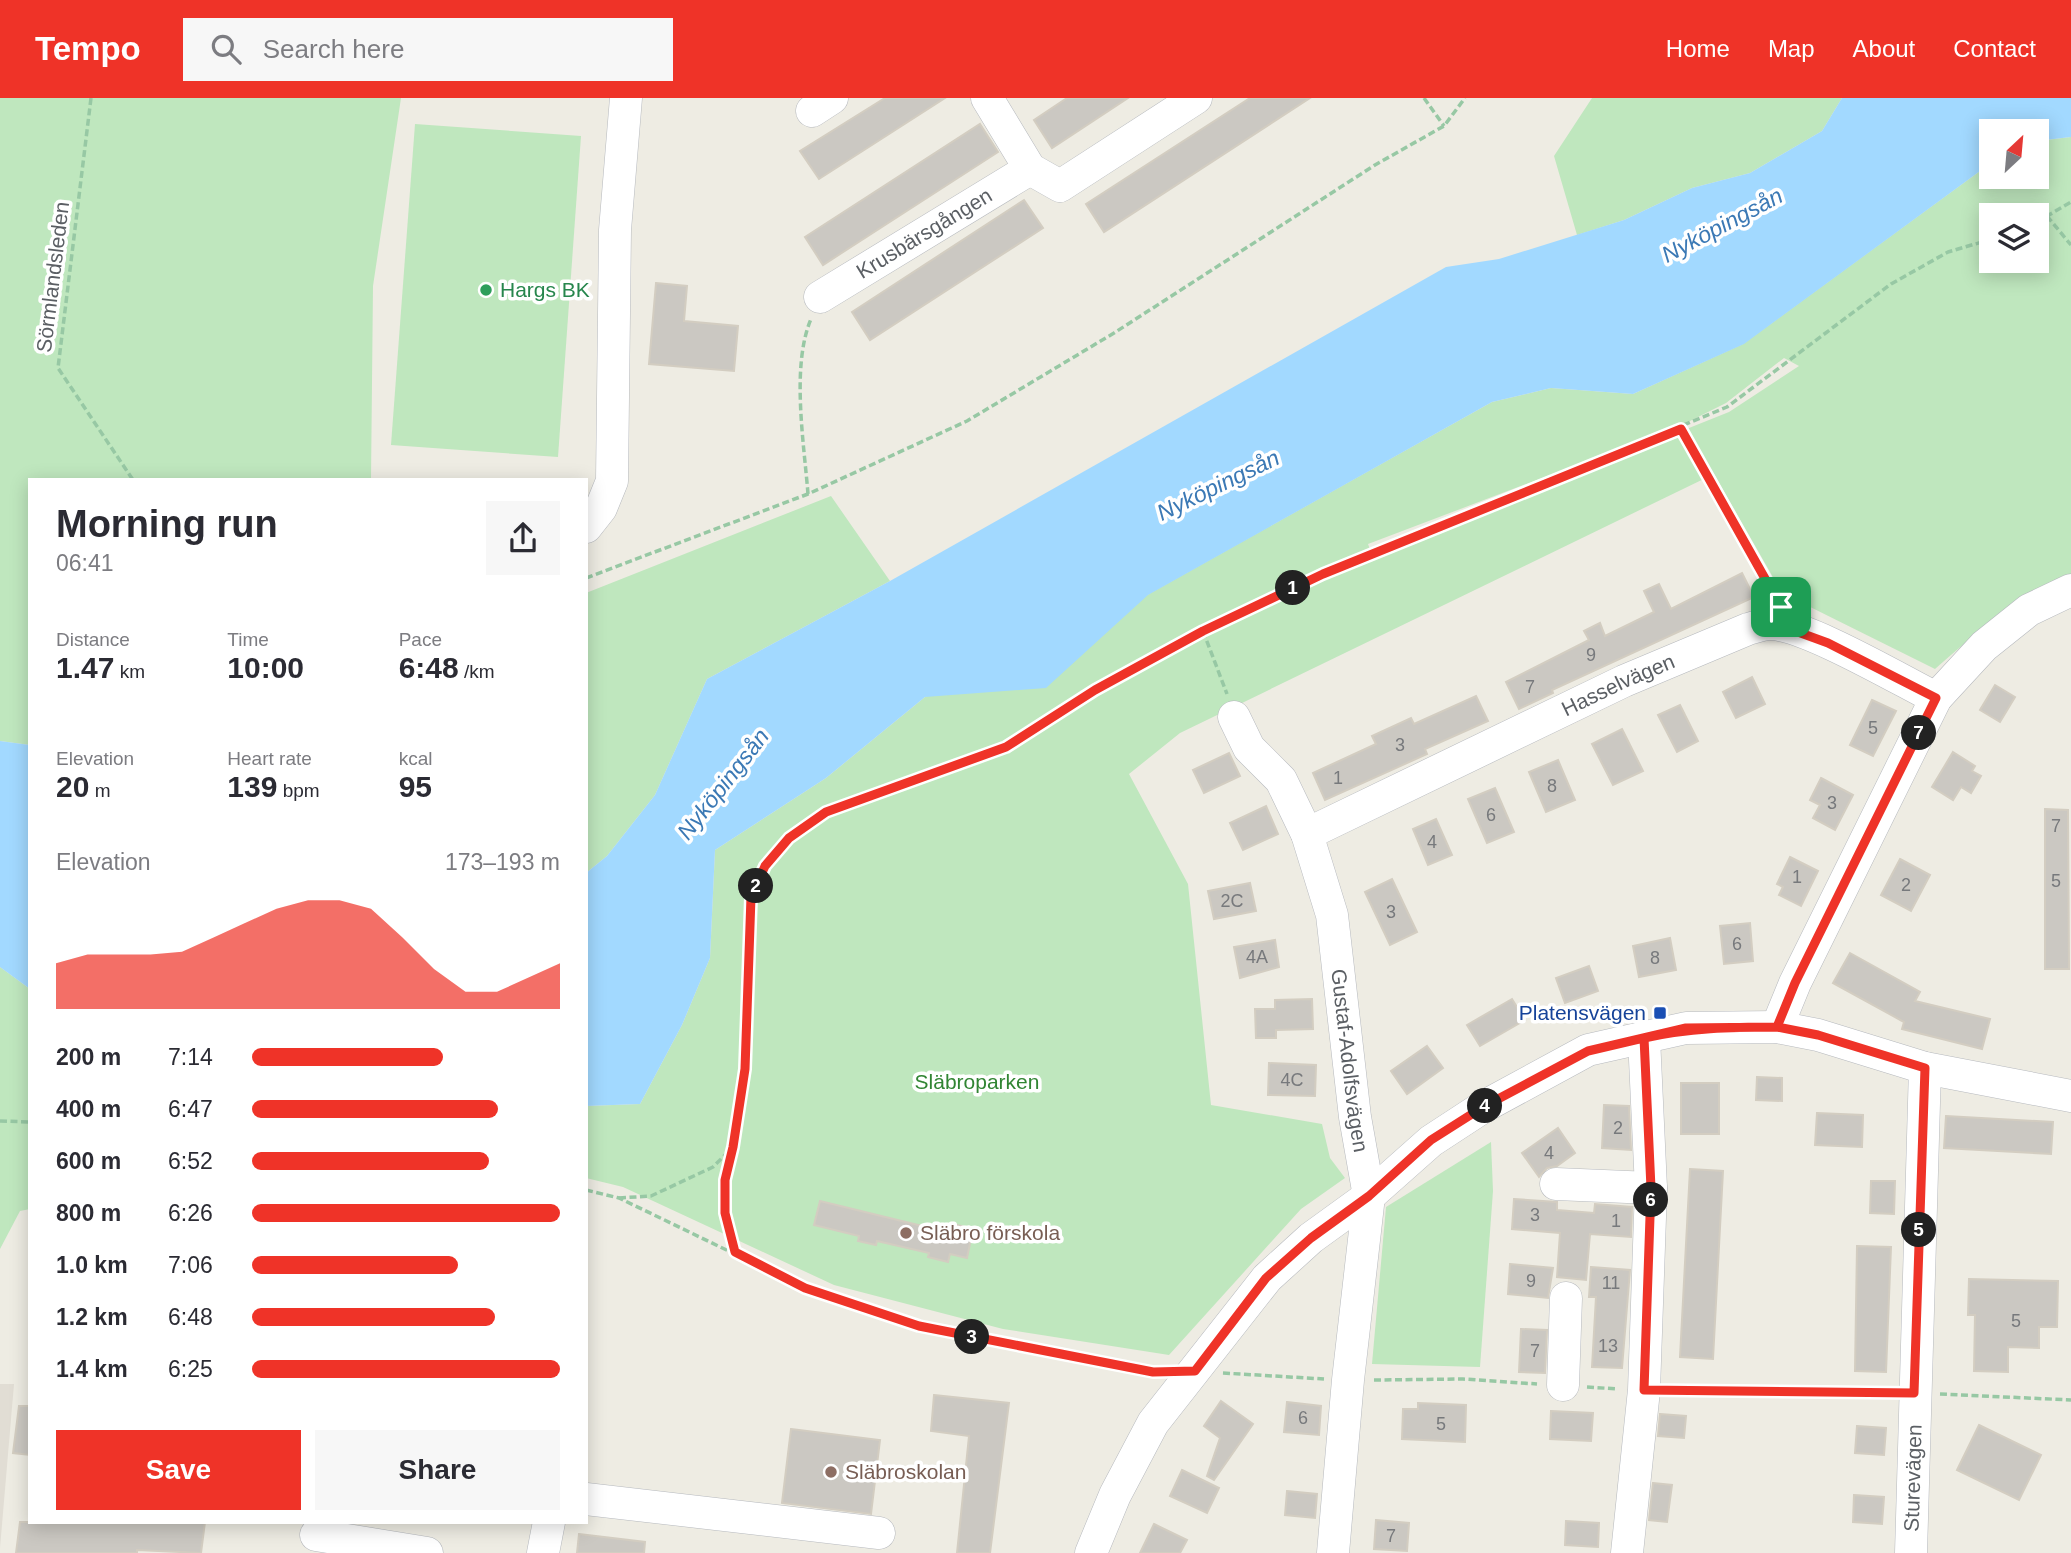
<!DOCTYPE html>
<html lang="en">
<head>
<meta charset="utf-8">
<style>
	body { margin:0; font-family:Arial,sans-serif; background:#f7f7f7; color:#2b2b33; height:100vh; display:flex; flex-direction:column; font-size:26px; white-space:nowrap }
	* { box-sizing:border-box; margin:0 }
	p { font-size:23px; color:#7c7c81 }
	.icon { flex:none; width:38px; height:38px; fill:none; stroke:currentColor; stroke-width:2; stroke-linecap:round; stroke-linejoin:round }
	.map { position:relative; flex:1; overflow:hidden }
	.sheet { position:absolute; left:28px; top:380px; width:560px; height:1046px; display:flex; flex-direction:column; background:#fff; border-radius:0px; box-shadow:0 4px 18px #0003 }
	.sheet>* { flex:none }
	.needle { width:46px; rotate:26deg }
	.controls { position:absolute; left:1979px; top:21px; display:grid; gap:14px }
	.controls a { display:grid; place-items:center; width:70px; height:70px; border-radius:0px; background:#fff; box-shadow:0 4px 18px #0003; font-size:35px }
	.pin { position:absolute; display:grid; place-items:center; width:60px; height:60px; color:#fff; margin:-30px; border-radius:14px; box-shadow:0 4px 10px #0006 }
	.km { position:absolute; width:35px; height:35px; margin:-18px; border-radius:50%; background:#222; color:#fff; font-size:19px; line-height:35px; text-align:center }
	.round { display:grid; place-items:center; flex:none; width:74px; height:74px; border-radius:0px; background:#f7f7f7 }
	.headline { display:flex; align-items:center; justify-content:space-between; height:119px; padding:0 28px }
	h1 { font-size:38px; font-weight:800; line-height:52px }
	.metrics { display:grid; grid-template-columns:repeat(3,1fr); gap:10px; height:119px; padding:7px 28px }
	.metrics div { display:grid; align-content:center }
	.metrics b { font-size:30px; font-weight:800 }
	.metrics small { font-size:19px; font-weight:400 }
	.metrics p { font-size:19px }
	.chart { height:196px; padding:14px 28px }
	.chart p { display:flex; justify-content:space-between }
	.chart svg { width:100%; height:126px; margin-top:7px; fill:#ef3328; opacity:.7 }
	.cta { display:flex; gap:14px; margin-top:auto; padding:14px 28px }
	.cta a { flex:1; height:80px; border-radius:0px; background:#ef3328; color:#fff; font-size:28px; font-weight:800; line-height:80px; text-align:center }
	.cta a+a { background:#f7f7f7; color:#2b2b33 }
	ul { padding:0 28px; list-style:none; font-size:23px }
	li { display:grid; grid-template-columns:112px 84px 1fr; align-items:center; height:52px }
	li i { height:18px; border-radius:9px; background:#ef3328 }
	header { display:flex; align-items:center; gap:42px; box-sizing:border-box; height:98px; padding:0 35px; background:#ef3328; color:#fff }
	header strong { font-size:33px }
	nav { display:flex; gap:38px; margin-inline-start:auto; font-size:24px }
	.search { width:490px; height:63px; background:#f7f7f7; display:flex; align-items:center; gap:18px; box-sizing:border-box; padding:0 24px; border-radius:0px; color:#7c7c81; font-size:26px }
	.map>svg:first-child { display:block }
	.education { fill:#e1ddd4 }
	.green { fill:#bfe7be; fill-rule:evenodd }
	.water { fill:#a2d9ff }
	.building { fill:#cbc8c2; stroke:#d3cdc1; stroke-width:2 }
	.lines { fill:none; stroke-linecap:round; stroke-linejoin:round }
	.minor-casing { stroke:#b6b9be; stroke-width:33 }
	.path { stroke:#97c8a4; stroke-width:3.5; stroke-dasharray:7 3.5; stroke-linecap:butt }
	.minor { stroke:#fff; stroke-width:32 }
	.route-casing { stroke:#fff; stroke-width:14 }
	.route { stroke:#ef3328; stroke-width:9 }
	.leisure-dot { fill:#2e9e5b; stroke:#fff; stroke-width:2.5 }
	.transit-dot { fill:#1a4fb4; stroke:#fff; stroke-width:2.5 }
	.education-dot { fill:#8d6e63; stroke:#fff; stroke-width:2.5 }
	.labels { text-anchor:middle; stroke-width:7; stroke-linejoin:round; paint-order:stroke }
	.number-label { font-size:18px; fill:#77797c }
	.street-label { font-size:21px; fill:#5b5f64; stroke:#fff }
	.leisure-label { font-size:21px; fill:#27864d; stroke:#fff; text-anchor:start }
	.transit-label { font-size:21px; fill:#164399; stroke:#fff; text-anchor:end }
	.park-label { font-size:21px; fill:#318533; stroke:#fff }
	.education-label { font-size:21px; fill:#785e54; stroke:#fff; text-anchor:start }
	.water-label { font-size:23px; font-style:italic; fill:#3b79b5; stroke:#fff }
</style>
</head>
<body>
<header>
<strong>Tempo</strong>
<div class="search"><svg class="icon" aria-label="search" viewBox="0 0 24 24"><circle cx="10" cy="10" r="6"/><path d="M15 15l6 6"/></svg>Search here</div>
<nav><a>Home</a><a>Map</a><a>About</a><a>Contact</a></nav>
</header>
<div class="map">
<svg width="2071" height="1455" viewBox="0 0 2071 1455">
	<rect width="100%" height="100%" fill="#eeece3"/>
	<path class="education" d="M0,1286h14l-14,164z"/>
	<g class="green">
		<path d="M0,0h401l-28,188 -2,193 -341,1v265l-30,-4z"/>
		<path d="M1592,0h250l-20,33 -72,42 -58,15 -68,32 -47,15 -23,-79z"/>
		<path d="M415,26l166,12 -23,321 -167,-12z"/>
		<path d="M2071,39v437c-54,29 -91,54 -136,95l-153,-76 -68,-119 -534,259 -51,41 59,110 23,221 111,19 8,34 15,20 -44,31 -132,146 -166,-26 -169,-44 -211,-98 -37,-9v-72l54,-2 42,-79 28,-67 5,-108 111,-72 99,-81 222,-102 345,-193 59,-14 82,6 110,-50 248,-181 1,14h45v-36zM1992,117h45v46h-45zM1784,260l15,8 -70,46 -357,143 -4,-11 314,-119 44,-22z"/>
		<path d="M831,398l59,85 -183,98 -52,116 -48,61 -21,17v-280z"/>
		<path d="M0,869l30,22v220l-10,2 -20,38z"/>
		<path d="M1491,1044l2,49 -13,176 -108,-3 14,-157z"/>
	</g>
	<g class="water">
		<path d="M1842,0h229v39l-34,4v-10h-45l-1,32 -247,181 -111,50 -82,-6 -59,14 -344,193 -102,93 -121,9 -99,81 -111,72 -5,108 -28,67 -42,79 -54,2v-233l21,-17 48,-61 52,-116 183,-98 556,-314 53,-8 125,-39 68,-32 58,-15 72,-42z"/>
		<path d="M0,643l30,4v244l-30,-22z"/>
	</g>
	<g class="building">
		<path d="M885,0h60l-126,81 -19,-28z"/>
		<path d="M1067,0h61l-76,50 -18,-28z"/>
		<path d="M1250,0h60l-206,134 -18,-28z"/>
		<path d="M980,26l18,28 -175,113 -18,-28z"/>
		<path d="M1024,102l19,28 -173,112 -18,-28z"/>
		<path d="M656,185l31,3 -3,35 54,5 -4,45 -85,-7z"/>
		<path d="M1742,475l12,24 -202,93 1,3 -34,16 -13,-27 83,-42 -5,-9 16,-8 5,13 49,-24 -10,-21 15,-7 12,25z"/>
		<path d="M1752,579l13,27 -29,14 -13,-26z"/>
		<path d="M1995,587l20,12 -15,25 -20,-12z"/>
		<path d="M1476,598l12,25 -63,28 2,5 -102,46 -12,-27 63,-29 -4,-8 39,-18 3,6z"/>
		<path d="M1872,602l24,11 -23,45 -23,-11z"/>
		<path d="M1680,607l18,36 -21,11 -19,-37z"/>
		<path d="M1622,631l21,42 -30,14 -21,-41z"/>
		<path d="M1953,654l22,14 -3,5 9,5 -10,17 -10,-6 -8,13 -21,-13z"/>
		<path d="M1229,655l11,23 -36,17 -11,-23z"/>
		<path d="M1558,662l17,40 -29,12 -17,-40z"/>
		<path d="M1821,680l32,17 -18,35 -22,-12 7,-13 -10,-5z"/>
		<path d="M1495,690l19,44 -27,11 -19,-44z"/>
		<path d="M1266,708l12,28 -35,16 -13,-27z"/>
		<path d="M2045,711l23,1 1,159h-24z"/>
		<path d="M1436,721l16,36 -24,10 -15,-36z"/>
		<path d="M1790,759l28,14 -17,35 -22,-11 4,-8 -6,-3z"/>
		<path d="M1900,761l30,16 -19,36 -30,-16z"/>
		<path d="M1392,781l25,53 -27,13 -25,-53z"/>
		<path d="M1250,785l6,28 -42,8 -6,-28z"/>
		<path d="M1750,825l3,38 -29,3 -4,-38z"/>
		<path d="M1670,840l6,32 -37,7 -6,-31z"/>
		<path d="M1275,842l4,27 -39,11 -6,-31z"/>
		<path d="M1850,855l70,39 -5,9 75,18 -8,30 -80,-20 2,-7 -71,-39z"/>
		<path d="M1589,868l9,25 -33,12 -9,-25z"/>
		<path d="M1312,901l1,30 -37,1v8h-20l-1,-29h20v-9z"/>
		<path d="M1512,901l13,21 -45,26 -13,-21z"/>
		<path d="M1427,948l16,22 -36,26 -16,-23z"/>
		<path d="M1269,965l47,2 -1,31 -47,-1z"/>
		<path d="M1757,979l25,1v23l-26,-1z"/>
		<rect x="1681" y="985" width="38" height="51"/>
		<path d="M1604,1007l25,1 2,44 -29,-2z"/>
		<path d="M1817,1015l46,2 -1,32 -47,-2z"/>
		<path d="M1946,1018l107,6 -2,32 -107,-6z"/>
		<path d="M1558,1030l17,25 -18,13 -10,2 -8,9 -17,-24z"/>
		<path d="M1690,1071l33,2 -10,188 -33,-2z"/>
		<path d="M1871,1083h24l-1,33 -24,-1z"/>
		<path d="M1514,1101l43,3v8l37,3 1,-9 37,3 -1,30 -41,-3 -4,46 -29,-3 3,-44 -48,-4z"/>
		<path d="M820,1103l135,33 2,-9 16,4 -6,29 -17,-4 -2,8 -20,-5 1,-4 -52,-12 -1,4 -18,-4 1,-5 -45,-11z"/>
		<path d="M1857,1148l34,1 -5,125 -31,-1z"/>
		<path d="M1510,1166l43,4 -5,30 -40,-4z"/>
		<path d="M1591,1169l39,3 -8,98 -30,-1 4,-70h-7z"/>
		<path d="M1969,1181l89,2 -1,46h-18v21l-31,-1v25l-34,-1 1,-56h-7z"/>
		<path d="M1521,1231l26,1 -2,43 -26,-1z"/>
		<path d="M934,1297l75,8 -19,150h-33l12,-117 -38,-5z"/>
		<path d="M1221,1303l32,23 -39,56 -7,-4 13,-38 -16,-12z"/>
		<path d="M1287,1304l34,4 -2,29 -35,-3z"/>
		<path d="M1418,1305l48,2 -1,37 -63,-3 1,-30h15z"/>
		<path d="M19,1308h11v49l-17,-2z"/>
		<path d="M1551,1313l42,2 -2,28 -41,-2z"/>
		<path d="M1660,1316l26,2 -2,22 -26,-2z"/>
		<path d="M1979,1327l62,30 -22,45 -62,-30z"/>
		<path d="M1857,1328l29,2 -2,27 -29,-2z"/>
		<path d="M791,1331l89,11 -9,74 -89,-11z"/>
		<path d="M1182,1372l37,18 -12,25 -37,-17z"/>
		<path d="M1653,1385l19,2 -5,37 -18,-2z"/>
		<path d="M1287,1393l30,3 -2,24 -30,-3z"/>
		<path d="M1854,1397l30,2 -2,27 -29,-2z"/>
		<path d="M1376,1422l33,3 -2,28 -33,-2z"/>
		<path d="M1566,1423l33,2 -1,24 -33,-2z"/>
		<path d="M20,1424h185l-4,31 -64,-3v3h-121z"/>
		<path d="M1154,1426l33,16 -7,13h-40z"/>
		<path d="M579,1436l66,8 -1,11h-67z"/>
	</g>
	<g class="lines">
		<defs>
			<g id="minor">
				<path d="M987,0l43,71 30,17 136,-88"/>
				<path d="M812,13l20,-13"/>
				<path id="s1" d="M820,199l210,-128"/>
				<path d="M586,429l15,-19 11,-27 3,-251 11,-132"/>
				<path id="s2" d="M1234,619l15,31 32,32 26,54 25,81 23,202 14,79 -21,184 -15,173"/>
				<path id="s3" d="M1307,736l317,-153 124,-52c7,-2 15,-5 22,-5 35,0 130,56 166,74"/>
				<path d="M1777,929l18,-44 141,-285 48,-52 45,-36 42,-20"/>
				<path d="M1556,1086l95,4"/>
				<path d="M1563,1287l3,-87"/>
				<path d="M586,1401l293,34"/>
				<path d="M316,1437l111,18"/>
				<path d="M543,1455l6,-31"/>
				<path d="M1091,1455l24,-58 38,-72 114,-145 44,-40 58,-42 62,-55 52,-34 105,-57 98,-22 91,-1 41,8 107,33 146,28"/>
				<path d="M1627,1455l17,-163 7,-202 -7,-150"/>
				<path id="s4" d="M1911,1455l14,-485"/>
			</g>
		</defs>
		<use href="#minor" class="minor-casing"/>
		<g class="path">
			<path d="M91,0l-33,270 75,112"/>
			<path d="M1424,0l20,28"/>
			<path d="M2047,118l24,29"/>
			<path d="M2037,124l34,-20"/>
			<path d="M1681,331l95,169"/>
			<path d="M808,396c-4,-51 -17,-128 3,-175"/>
			<path d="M586,480l222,-84 159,-73 147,-88 261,-168 69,-39 21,-28"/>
			<path d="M1203,533l24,63"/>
			<path d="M0,1023l30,1"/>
			<path d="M733,1051c-11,41 -9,63 2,104"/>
			<path d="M586,1092l33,8 186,90 114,38 241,46"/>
			<path d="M619,1100l32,-2 62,-29 20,-20 12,-78 7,-172 13,-31 24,-28 37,-26 180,-65 89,-57 108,-59 120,-57 404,-167 164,-123 57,-32 44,-13"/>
			<path d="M1223,1275l101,6"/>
			<path d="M1374,1282l89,-1 74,5"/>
			<path d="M1587,1289l31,2"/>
			<path d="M1671,1293l220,2"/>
			<path d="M1940,1296l131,6"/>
		</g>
		<use href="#minor" class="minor"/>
	</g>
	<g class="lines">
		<defs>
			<path id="route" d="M1781,509l-100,-178 -358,145 -120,57 -108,59 -89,57 -180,65 -37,26 -24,28 -14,31 -6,172 -12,78 -8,33v33l10,39 70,36 114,38 234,46 42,-1 71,-93 45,-40 58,-42 62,-56 52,-33 105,-56 98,-23 91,-1 41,8 107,33 -11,325 -270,-3 7,-202 -7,-150c45,-10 87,-11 133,-11l18,-44 141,-285 -108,-55 -41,-15 -6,-21"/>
		</defs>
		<use href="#route" class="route-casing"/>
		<use href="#route" class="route"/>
	</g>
	<circle class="leisure-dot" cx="486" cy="192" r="7"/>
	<rect class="transit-dot" x="1653" y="908" width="14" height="14" rx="3.5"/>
	<g class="education-dot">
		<circle cx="906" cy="1135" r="7"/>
		<circle cx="831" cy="1374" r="7"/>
	</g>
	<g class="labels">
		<g class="number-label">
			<text x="1591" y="563">9</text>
			<text x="1530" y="595">7</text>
			<text x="1873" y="636">5</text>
			<text x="1400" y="653">3</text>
			<text x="1338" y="686">1</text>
			<text x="1552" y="694">8</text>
			<text x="1832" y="711">3</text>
			<text x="1491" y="723">6</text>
			<text x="2056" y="734">7</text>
			<text x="1432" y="750">4</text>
			<text x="1797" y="785">1</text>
			<text x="2056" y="789">5</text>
			<text x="1906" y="793">2</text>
			<text x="1232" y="809">2C</text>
			<text x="1391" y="820">3</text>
			<text x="1737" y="852">6</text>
			<text x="1257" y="865">4A</text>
			<text x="1655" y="866">8</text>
			<text x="1292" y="988">4C</text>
			<text x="1618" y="1036">2</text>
			<text x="1549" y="1061">4</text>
			<text x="1535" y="1123">3</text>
			<text x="1616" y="1129">1</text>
			<text x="1531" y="1189">9</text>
			<text x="1611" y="1191">11</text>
			<text x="2016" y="1229">5</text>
			<text x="1608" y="1254">13</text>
			<text x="1535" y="1259">7</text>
			<text x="1303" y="1326">6</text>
			<text x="1441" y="1332">5</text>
			<text x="1391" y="1444">7</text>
		</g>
		<g class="street-label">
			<text dy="7" stroke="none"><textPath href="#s1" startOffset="122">Krusbärsgången</textPath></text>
			<text transform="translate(53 179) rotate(-83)" y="7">Sörmlandsleden</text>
			<text dy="7" stroke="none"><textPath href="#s3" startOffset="345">Hasselvägen</textPath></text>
			<text dy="7" stroke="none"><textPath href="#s2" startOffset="371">Gustaf-Adolfsvägen</textPath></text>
			<text dy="7" stroke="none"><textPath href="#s4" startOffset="75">Sturevägen</textPath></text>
		</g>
		<g class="leisure-label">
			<text x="500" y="199">Hargs BK</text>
		</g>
		<g class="transit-label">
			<text x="1646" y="922">Platensvägen</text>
		</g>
		<g class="park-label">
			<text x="977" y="991">Släbroparken</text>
		</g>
		<g class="education-label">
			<text x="920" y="1142">Släbro förskola</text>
			<text x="845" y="1381">Släbroskolan</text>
		</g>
		<g class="water-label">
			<text transform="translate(1722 127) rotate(-28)" y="8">Nyköpingsån</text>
			<text transform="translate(1218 387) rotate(-26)" y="8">Nyköpingsån</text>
			<text transform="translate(723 686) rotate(-52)" y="8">Nyköpingsån</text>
		</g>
	</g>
</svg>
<div class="controls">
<a><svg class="needle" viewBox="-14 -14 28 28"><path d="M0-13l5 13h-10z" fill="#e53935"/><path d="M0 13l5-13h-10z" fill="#7c7c81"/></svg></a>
<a><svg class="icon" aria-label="layers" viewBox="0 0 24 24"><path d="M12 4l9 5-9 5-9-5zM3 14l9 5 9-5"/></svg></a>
</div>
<div class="pin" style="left:1781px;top:509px;background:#1e9e55"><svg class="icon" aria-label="arrive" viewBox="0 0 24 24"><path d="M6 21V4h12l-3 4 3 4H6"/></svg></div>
<b class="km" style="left:1293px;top:490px">1</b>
<b class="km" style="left:756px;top:788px">2</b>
<b class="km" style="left:972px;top:1239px">3</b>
<b class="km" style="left:1485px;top:1008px">4</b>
<b class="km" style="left:1919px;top:1132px">5</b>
<b class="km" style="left:1651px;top:1102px">6</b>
<b class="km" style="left:1919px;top:635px">7</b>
<section class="sheet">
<div class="headline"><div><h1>Morning run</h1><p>06:41</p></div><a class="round"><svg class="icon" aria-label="share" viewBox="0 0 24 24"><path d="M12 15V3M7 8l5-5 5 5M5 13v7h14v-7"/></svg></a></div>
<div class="metrics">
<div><p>Distance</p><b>1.47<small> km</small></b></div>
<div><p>Time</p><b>10:00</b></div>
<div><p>Pace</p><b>6:48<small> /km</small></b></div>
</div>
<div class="metrics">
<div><p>Elevation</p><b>20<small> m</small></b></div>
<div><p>Heart rate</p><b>139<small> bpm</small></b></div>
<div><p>kcal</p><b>95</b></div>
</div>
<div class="chart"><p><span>Elevation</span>173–193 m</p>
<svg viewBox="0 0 160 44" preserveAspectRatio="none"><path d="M0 44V28L10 25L20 25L30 25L40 24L50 19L60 14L70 9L80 6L90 6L100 9L110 19L120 30L130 38L140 38L150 33L160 28V44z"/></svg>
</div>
<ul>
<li><b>200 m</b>7:14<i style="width:62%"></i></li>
<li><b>400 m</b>6:47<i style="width:80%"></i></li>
<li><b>600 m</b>6:52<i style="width:77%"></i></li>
<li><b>800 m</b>6:26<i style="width:100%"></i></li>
<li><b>1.0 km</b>7:06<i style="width:67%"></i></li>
<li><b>1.2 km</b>6:48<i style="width:79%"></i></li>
<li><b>1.4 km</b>6:25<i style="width:100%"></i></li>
</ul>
<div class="cta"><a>Save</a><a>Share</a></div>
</section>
</div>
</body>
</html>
